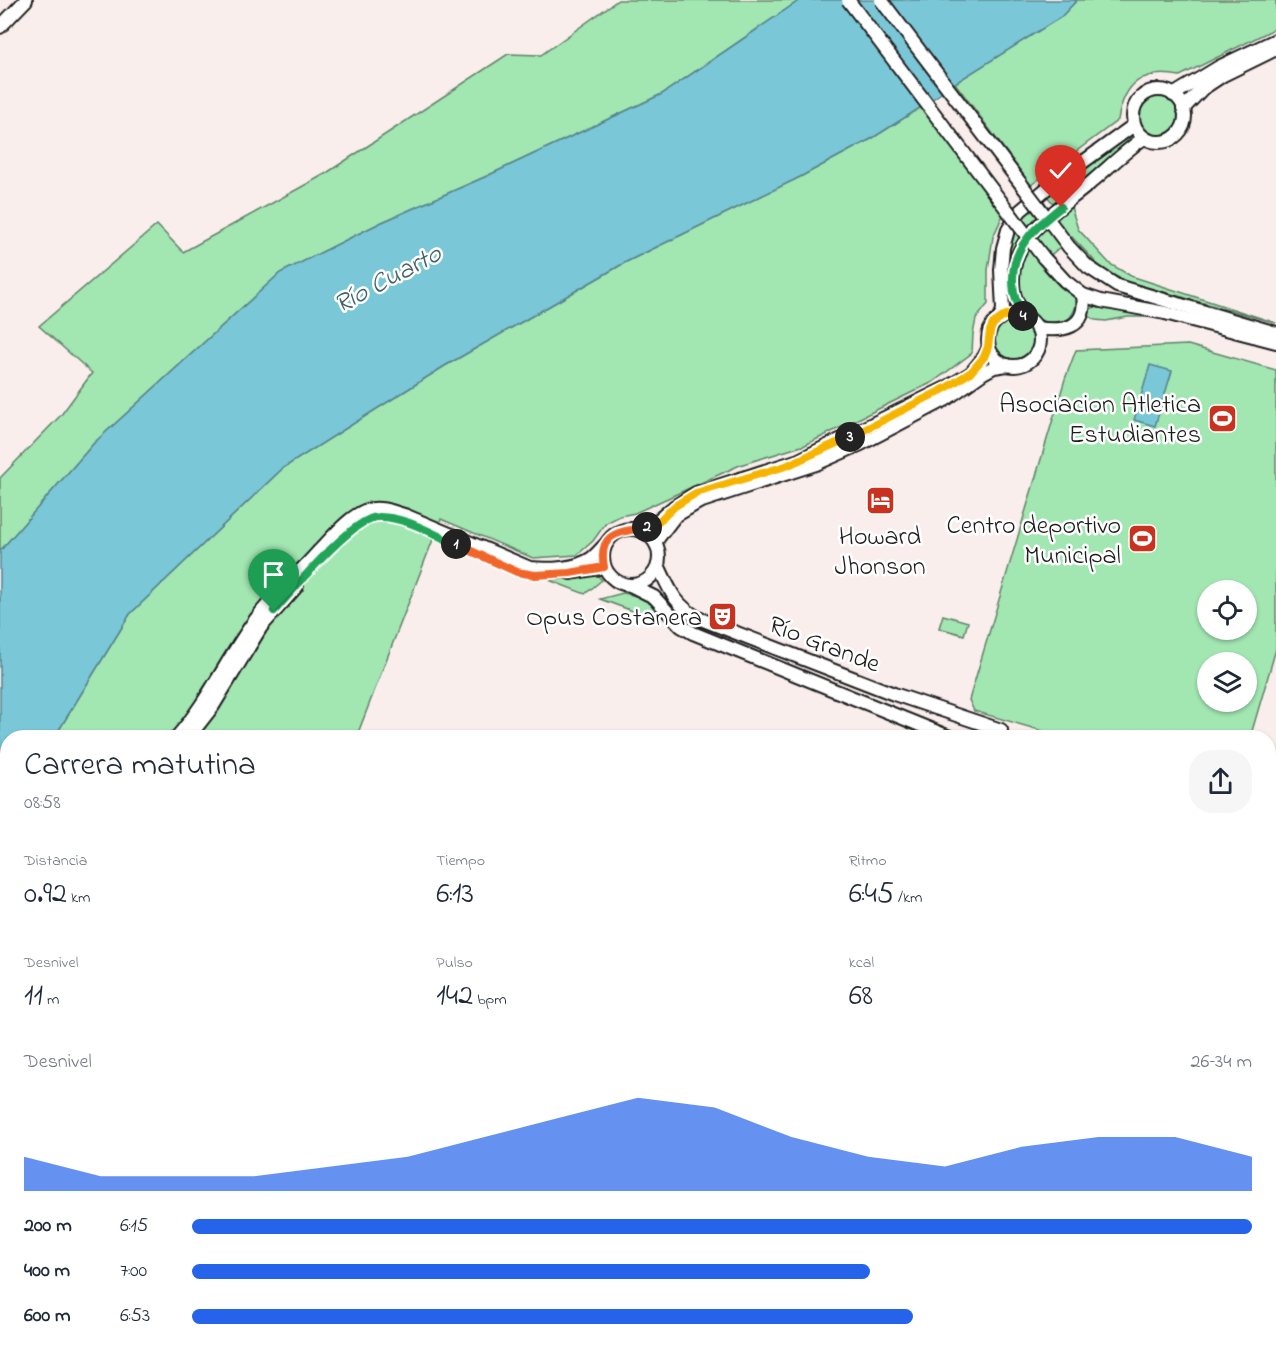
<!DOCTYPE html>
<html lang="es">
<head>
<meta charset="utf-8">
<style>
	body { margin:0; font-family:"Indie Flower",sans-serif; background:#f6f6f7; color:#1f2937; height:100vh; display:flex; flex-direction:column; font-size:22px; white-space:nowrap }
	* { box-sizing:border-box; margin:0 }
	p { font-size:20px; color:#747a83 }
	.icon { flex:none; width:33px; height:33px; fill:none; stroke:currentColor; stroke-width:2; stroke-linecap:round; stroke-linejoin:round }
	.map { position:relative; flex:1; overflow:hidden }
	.panel { position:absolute; left:0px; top:730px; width:1276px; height:622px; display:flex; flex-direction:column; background:#fff; border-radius:24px 24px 0 0; box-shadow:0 2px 4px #0004 }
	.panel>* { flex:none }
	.buttons { position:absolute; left:1197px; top:580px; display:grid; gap:12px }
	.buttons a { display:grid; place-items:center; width:60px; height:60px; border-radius:50%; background:#fff; box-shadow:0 2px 4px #0004; font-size:30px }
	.pin { position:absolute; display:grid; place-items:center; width:51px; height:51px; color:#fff; margin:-62px -26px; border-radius:50% 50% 50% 0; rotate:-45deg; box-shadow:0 0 6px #0007 }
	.pin .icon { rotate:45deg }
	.km { position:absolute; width:30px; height:30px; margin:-15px; border-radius:50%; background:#222; color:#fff; font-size:16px; line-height:30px; text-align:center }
	.round { display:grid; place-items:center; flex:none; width:63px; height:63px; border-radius:24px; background:#f6f6f7 }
	.overview { display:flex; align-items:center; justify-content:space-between; height:102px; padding:0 24px }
	h1 { font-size:33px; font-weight:600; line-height:45px }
	.figures { display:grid; grid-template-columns:repeat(3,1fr); gap:9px; height:102px; padding:6px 24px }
	.figures div { display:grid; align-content:center }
	.figures b { font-size:30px; font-weight:600 }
	.figures small { font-size:16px; font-weight:400 }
	.figures p { font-size:16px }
	.chart { height:168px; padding:12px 24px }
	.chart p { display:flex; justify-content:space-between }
	.chart svg { width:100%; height:108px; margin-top:6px; fill:#2563eb; opacity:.7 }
	ul { padding:0 24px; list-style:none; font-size:20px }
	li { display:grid; grid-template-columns:96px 72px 1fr; align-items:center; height:45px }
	li i { height:15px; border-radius:8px; background:#2563eb }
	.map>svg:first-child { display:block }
	.green { fill:#a2e6b2; stroke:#5f8167; stroke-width:1.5; fill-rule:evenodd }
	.water { fill:#7ac7d8; stroke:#54838d; stroke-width:1.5 }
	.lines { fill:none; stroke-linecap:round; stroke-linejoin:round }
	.secondary-casing { stroke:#1c1c1c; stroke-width:16 }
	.secondary { stroke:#fff; stroke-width:12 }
	.secondary-bridge-casing { stroke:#1c1c1c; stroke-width:16; stroke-linecap:butt }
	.secondary-bridge { stroke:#fff; stroke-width:12 }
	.split-1-casing { stroke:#fff; stroke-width:12 }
	.split-2-casing { stroke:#fff; stroke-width:12 }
	.split-3-casing { stroke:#fff; stroke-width:12 }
	.split-4-casing { stroke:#fff; stroke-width:12 }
	.split-5-casing { stroke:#fff; stroke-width:12 }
	.split-1 { stroke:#22a559; stroke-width:8 }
	.split-2 { stroke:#f0652b; stroke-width:8 }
	.split-3 { stroke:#f5b400; stroke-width:8 }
	.split-4 { stroke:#f5b400; stroke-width:8 }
	.split-5 { stroke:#22a559; stroke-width:8 }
	.labels { text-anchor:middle; stroke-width:5; stroke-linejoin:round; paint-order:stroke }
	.poi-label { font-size:26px; fill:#1c1c1c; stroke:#fff; text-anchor:end }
	.street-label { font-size:26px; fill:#1c1c1c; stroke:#fff }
	.water-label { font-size:27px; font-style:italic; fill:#426067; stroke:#fff }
</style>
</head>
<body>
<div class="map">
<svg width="1276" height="1352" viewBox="0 0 1276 1352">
	<rect width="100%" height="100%" fill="#f9eeec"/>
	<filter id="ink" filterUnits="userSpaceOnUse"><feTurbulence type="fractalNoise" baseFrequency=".0167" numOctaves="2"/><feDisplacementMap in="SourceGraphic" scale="12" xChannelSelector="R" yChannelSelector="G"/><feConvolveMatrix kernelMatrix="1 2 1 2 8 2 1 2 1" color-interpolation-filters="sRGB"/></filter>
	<g filter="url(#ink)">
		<g class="green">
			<path d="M618,0h182l-138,94 -175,82 -107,47 -100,50 -186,170 -94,108v-73l61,-63 31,-42 -53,-47 118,-101 26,27 142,-78 183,-120 33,1z"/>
			<path d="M1077,0h199v28l-96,48c-37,-7 -56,6 -62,44l-87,65 -76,-102 106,-66z"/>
			<circle cx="1159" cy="116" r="19"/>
			<path d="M923,106l80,109 -10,22 -5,33v34l-12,15 -3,15 -1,19 -39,29 -128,63 -65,20 -105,48 -15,3 -14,7 -13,18 -16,14 -44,3 -92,-39 -85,219h-302l76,-124 153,-146 160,-101 96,-55 87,-50 174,-85 71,-38z"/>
			<path d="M1127,135l6,6 -80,62 -8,-9z"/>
			<path d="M1041,197l7,10c-41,37 -37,48 -34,100l-8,1c-1,-48 -3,-76 35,-111z"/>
			<path d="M1071,207l7,22 32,35 21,12 145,47 -148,-41 -24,-11 -32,-34 -32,27c10,13 21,26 37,34 -3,34 -34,32 -52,8 -6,-8 -6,-17 -6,-26 -1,-9 1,-20 6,-27 11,-18 31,-32 46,-46z"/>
			<path d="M1095,307l57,10h-24l-22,4 -11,-1 -7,-5 2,-6z"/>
			<circle cx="1014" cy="340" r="19"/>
			<path d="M1188,345l88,25v279l-26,89h-183l-93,-27 -5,-11 96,-321 11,-29zM1208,591h38v39h-38zM1208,663h38v39h-38z"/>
			<path d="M588,575l10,1 4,4 -17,14 -36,-14 27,-2z"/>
			<path d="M623,593c19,3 32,9 37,28l-60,-22z"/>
			<path d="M943,615l25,7 -4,13 -25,-7z"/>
			<path d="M7,798v88l-7,6v-86z"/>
			<path d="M7,940v106l-7,4v-103z"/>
			<path d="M7,1059l1,25 -1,2 -7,-10v-14z"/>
			<path d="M0,1151l7,19v26l-7,-7z"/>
		</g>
		<g class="water">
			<path d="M800,0h277l-16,17 -106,66 -32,23 -52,33 -71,38 -174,85 -183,105 -160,101 -153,146 -76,124h-46l-1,60 -7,8v-255l94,-108 186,-170 100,-50 107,-47 175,-82z"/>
			<path d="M1150,365l22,6 -17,55 -21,-6z"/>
		</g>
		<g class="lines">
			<defs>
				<g id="secondary">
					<path d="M0,27l26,-27"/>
					<circle cx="1159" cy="116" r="26"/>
					<path d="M1173,95l46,-28 57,-27"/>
					<path d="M1183,109l19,-20 21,-14 53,-26"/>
					<path d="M1069,247l19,20 29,19 159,47"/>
					<path d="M1043,257l22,24 18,14 18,6 64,12 111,29"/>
					<circle cx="1014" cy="340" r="26"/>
					<path d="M1000,318l3,-8 -2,-40 2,-22 5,-18 12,-19 26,-22 88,-64"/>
					<path d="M1028,318c-10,-11 -15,-21 -15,-36 -2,-46 44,-71 75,-97 18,-15 37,-34 56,-47"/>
					<path d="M1036,328c27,4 52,1 47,-33"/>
					<circle cx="631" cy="557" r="28"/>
					<path d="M636,529l15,-3 24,-20 21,-13 103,-33 147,-72 25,-15 13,-16 5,-10"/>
					<path d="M655,542l20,-26 24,-14 117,-38 45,-20 84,-44 38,-27 11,-6 13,-2"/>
					<path d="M658,565c12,25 15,38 40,53l196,76 107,36 -2,8"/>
					<path d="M570,573l34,-6"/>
					<path d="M632,586l22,11 27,29 12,7 259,105"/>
					<path d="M176,738c31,-35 50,-77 77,-115 18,-26 44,-47 65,-71 13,-13 30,-35 49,-42 13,-4 27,2 40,6l123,52c18,2 47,1 62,-10 5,-4 9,-9 14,-14"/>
					<path d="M188,738l25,-32 48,-79 36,-41"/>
					<path d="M0,919l8,-8"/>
					<path d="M0,934l8,-7"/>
					<path d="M1269,1027l7,-2"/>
					<path d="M1269,1037l7,-2"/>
					<path d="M0,1056l8,-4"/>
					<path d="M0,1094l1,37 7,27"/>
					<path d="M0,1195l8,7"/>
					<path d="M0,1222l8,-2"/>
					<path d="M1269,1333l7,2"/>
					<path d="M463,1352l2,-6"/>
				</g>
			</defs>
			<use href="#secondary" class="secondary-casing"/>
			<use href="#secondary" class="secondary"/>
			<defs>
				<g id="secondary-bridge">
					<path d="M848,0l195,257"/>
					<path d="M881,0l188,247"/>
				</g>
			</defs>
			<use href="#secondary-bridge" class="secondary-bridge-casing"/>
			<use href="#secondary-bridge" class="secondary-bridge"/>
		</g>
	</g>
	<g class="lines" filter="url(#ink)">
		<defs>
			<path id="split-1" d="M274,611c18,-20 79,-94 104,-94 26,-1 55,17 78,27"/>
			<path id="split-2" d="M456,544l61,28 18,3 35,-2 34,-6c-7,-36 18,-35 43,-40"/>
			<path id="split-3" d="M647,527l10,-4 18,-17 21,-13 90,-27 64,-29"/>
			<path id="split-4" d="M850,437l96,-49 25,-16 13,-15 4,-10 2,-16 3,-7 13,-9 17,1"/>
			<path id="split-5" d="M1023,316l5,2c-11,-11 -15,-22 -15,-38 -1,-34 24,-54 48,-73"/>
		</defs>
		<use href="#split-1" class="split-1-casing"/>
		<use href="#split-2" class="split-2-casing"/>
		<use href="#split-3" class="split-3-casing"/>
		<use href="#split-4" class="split-4-casing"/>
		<use href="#split-5" class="split-5-casing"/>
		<use href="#split-1" class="split-1"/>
		<use href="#split-2" class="split-2"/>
		<use href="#split-3" class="split-3"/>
		<use href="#split-4" class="split-4"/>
		<use href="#split-5" class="split-5"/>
	</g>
	<defs>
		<symbol id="stadium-square" viewBox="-11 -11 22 22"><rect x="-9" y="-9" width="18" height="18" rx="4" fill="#c8321e" stroke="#fff"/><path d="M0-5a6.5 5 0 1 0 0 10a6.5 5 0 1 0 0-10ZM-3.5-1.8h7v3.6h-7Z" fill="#fff"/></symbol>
		<symbol id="hotel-square" viewBox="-11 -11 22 22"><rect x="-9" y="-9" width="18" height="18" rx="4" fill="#c8321e" stroke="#fff"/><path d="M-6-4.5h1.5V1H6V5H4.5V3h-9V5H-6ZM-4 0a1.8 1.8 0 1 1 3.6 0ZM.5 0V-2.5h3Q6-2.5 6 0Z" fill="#fff"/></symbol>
		<symbol id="theatre-square" viewBox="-11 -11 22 22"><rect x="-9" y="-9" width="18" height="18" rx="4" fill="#c8321e" stroke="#fff"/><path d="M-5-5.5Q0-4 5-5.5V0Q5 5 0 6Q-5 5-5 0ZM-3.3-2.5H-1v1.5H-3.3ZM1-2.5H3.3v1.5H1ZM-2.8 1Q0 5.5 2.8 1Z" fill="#fff"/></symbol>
	</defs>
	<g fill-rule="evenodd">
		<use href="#stadium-square" x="1206" y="402" width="33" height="33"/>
		<use href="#hotel-square" x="864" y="484" width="33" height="33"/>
		<use href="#stadium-square" x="1126" y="522" width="33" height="33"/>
		<use href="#theatre-square" x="706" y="600" width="33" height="33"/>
	</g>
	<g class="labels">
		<g class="poi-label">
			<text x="1201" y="412">Asociacion Atletica<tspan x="1201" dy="30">Estudiantes</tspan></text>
			<text x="1121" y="533">Centro deportivo<tspan x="1121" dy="30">Municipal</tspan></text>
			<text x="880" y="544" text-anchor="middle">Howard<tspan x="880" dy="30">Jhonson</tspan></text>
			<text x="702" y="625">Opus Costanera</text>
		</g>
		<g class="street-label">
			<text transform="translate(825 643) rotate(21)" y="9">Río Grande</text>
		</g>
		<g class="water-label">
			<text transform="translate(387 278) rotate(-28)" y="9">Río Cuarto</text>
		</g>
	</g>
</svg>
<div class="buttons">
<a><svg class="icon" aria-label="locate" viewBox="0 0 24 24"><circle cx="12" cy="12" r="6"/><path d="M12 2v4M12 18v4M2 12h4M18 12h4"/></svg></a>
<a><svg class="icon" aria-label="layers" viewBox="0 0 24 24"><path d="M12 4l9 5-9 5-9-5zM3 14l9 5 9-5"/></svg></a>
</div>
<div class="pin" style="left:274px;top:611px;background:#1e9e55"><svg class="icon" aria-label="arrive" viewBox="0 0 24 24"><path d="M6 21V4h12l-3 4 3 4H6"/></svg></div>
<div class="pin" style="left:1061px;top:207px;background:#d93025"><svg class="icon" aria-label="check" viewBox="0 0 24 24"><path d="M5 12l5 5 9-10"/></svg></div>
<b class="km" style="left:456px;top:544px">1</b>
<b class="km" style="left:647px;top:527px">2</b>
<b class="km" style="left:850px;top:437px">3</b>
<b class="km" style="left:1023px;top:316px">4</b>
<section class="panel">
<div class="overview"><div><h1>Carrera matutina</h1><p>08:58</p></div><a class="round"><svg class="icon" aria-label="share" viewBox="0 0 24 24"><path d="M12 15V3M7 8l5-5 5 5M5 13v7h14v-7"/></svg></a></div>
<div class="figures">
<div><p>Distancia</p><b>0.92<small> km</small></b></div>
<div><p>Tiempo</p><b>6:13</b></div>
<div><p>Ritmo</p><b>6:45<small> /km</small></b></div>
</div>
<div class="figures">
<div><p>Desnivel</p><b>11<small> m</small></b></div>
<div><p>Pulso</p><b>142<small> bpm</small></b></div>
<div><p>kcal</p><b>68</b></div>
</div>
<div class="chart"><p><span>Desnivel</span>26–34 m</p>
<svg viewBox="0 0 160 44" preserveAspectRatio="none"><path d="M0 44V30L10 38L20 38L30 38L40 34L50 30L60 22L70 14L80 6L90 10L100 22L110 30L120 34L130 26L140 22L150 22L160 30V44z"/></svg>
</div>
<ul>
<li><b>200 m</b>6:15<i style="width:100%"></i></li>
<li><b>400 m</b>7:00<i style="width:64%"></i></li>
<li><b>600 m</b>6:53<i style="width:68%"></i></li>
</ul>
</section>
</div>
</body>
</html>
